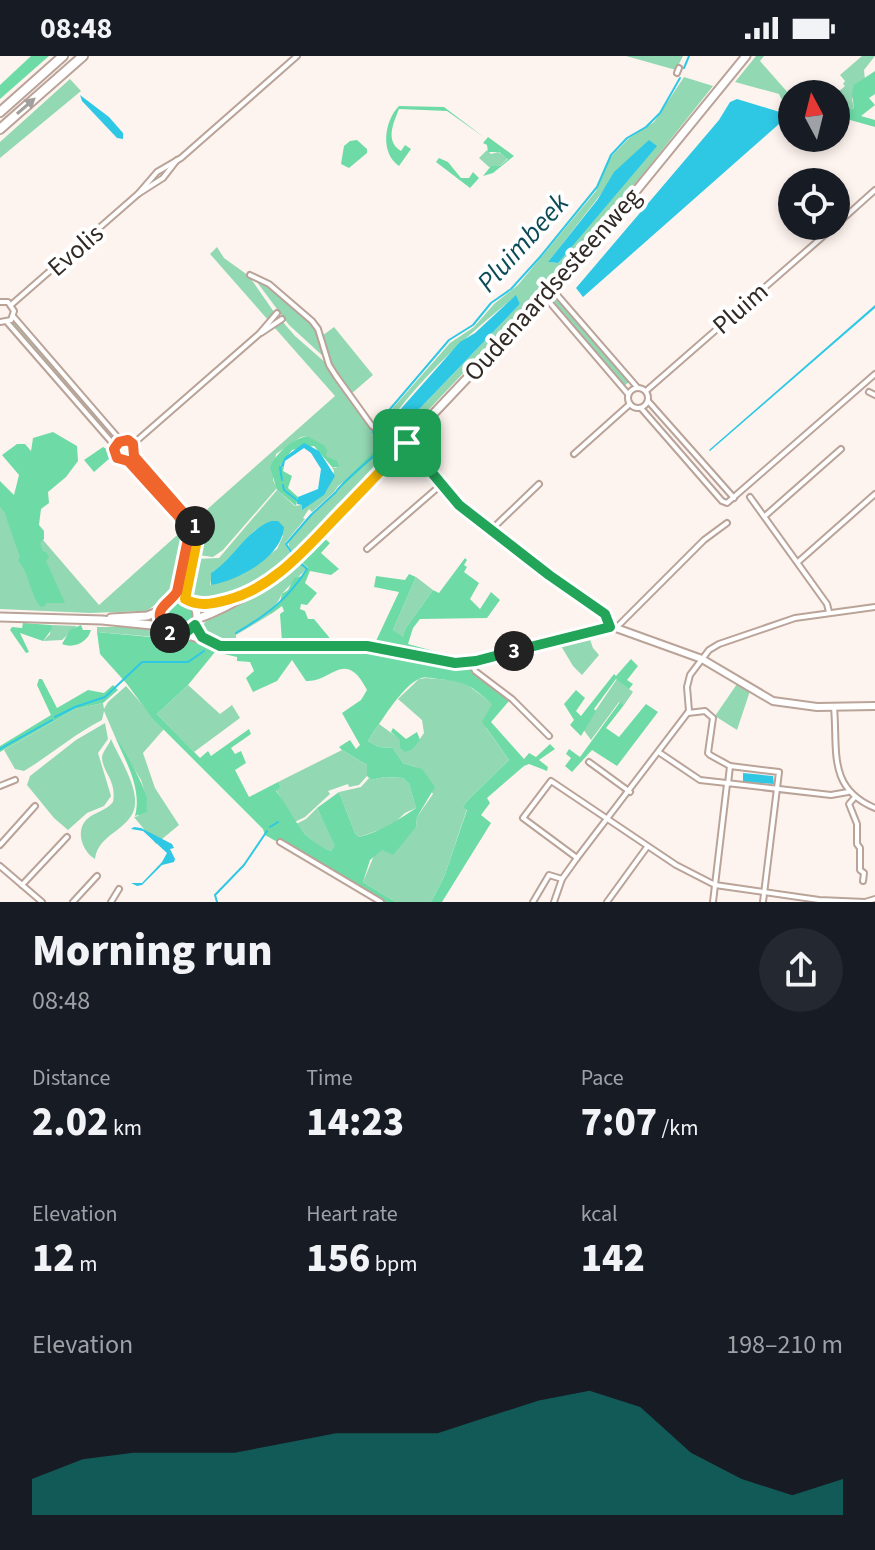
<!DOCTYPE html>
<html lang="en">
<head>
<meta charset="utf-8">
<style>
	body { margin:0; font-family:"Source Sans 3",sans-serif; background:#242831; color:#f1f3f6; height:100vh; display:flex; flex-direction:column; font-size:30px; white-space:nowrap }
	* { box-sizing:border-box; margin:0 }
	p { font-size:26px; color:#9ea1a6 }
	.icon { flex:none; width:44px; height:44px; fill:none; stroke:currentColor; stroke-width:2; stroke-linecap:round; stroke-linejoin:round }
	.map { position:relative; height:846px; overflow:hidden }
	.side { display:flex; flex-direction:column; background:#171b24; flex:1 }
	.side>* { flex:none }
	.needle { width:52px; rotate:353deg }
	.fabs { position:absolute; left:778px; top:24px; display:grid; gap:16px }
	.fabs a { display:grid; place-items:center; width:72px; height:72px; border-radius:50%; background:#171b24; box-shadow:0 4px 12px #0003; font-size:40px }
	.pin { position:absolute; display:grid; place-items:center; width:68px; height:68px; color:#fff; margin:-34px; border-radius:16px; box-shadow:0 4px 12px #0006 }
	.km { position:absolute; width:40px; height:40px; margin:-20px; border-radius:50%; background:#222; color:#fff; font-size:22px; line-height:40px; text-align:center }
	.round { display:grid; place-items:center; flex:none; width:84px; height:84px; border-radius:42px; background:#242831 }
	.headline { display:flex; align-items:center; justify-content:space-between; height:136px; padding:0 32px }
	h1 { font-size:44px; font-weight:800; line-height:60px }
	.stats { display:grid; grid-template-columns:repeat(3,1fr); gap:12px; height:136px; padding:8px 32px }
	.stats div { display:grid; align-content:center }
	.stats b { font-size:40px; font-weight:800 }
	.stats small { font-size:22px; font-weight:400 }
	.stats p { font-size:22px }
	.chart { height:224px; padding:16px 32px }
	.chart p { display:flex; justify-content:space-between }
	.chart svg { width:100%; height:144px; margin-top:8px; fill:#0f766e; opacity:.7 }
	.status { display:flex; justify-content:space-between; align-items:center; height:56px; padding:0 40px; background:#171b24; direction:ltr }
	.status svg { height:22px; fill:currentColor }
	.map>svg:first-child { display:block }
	.green { fill:#92d8b3; fill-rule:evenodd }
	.forest { fill:#6edba6; fill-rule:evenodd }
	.water { fill:#2ec8e5 }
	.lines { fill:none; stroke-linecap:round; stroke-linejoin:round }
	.stream { stroke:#2ec8e5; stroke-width:2 }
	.street-casing { stroke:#baa398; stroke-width:8 }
	.secondary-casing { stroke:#baa398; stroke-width:10 }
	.primary-casing { stroke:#baa398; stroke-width:11 }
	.highway-casing { stroke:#baa398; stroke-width:12 }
	.street { stroke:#fff; stroke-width:4 }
	.secondary { stroke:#fff; stroke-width:6 }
	.primary { stroke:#fff; stroke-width:7 }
	.highway { stroke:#fff; stroke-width:8 }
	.oneway { fill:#a29f9c }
	.split-1-casing { stroke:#fff; stroke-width:16 }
	.split-2-casing { stroke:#fff; stroke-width:16 }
	.split-3-casing { stroke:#fff; stroke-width:16 }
	.split-4-casing { stroke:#fff; stroke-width:16 }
	.split-1 { stroke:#f5b400; stroke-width:10 }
	.split-2 { stroke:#f0652b; stroke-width:10 }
	.split-3 { stroke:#22a559; stroke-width:10 }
	.split-4 { stroke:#22a559; stroke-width:10 }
	.labels { text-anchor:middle; stroke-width:8; stroke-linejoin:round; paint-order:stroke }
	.street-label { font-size:26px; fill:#312924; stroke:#fff }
	.water-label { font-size:28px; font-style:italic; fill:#0c4c58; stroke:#fff }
</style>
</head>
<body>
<div class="status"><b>08:48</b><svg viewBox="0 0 49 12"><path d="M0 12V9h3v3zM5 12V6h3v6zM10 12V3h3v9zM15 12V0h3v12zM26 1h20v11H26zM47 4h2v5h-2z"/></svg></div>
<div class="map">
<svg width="875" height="846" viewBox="0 0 875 846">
	<rect width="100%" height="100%" fill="#fef4ef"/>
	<g class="green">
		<path d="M626,0h57l-7,14z"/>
		<path d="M756,0h8l-4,5 30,34c11,-8 25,-3 36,-1h-34v9l-10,-3 -3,-6 -44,-12z"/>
		<path d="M862,0h13l-11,14 1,10 -13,19 2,10 -18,-4v-11l9,-8 -2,-2 2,-3 -5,-6z"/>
		<path d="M684,21l29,9 -74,93 -68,80 -170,180 -24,-13 73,-83 24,-16 20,-23 24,-19 78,-94 14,-33 19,-20 25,-16zM604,134l-46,73 -9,-1v-1zM516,240l4,8 -118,123 -11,-7c34,-47 80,-88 125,-124z"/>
		<path d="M70,23l11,12 -81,67v-16z"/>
		<path d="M487,94l4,4 7,-2 10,6 -8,8 -11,1 -10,-9z"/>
		<path d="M217,191l7,11 25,18 25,36 -6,8 -58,-66z"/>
		<path d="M253,221l33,22 26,23 13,36 -36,-33z"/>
		<path d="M556,243l73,83 -5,4 -72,-83z"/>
		<path d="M13,264l105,120 -3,3 -105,-120z"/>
		<path d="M282,265l13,15 32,28 55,79 -30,33 -14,10 -4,6 -22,20 -3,-3 -6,9 2,1 -20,24 5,10 -2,-12 18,-21 80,-73 1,-6 -13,-10 2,-2 19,12 1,5c-33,35 -156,186 -208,147l7,-34 24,-1 58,-68 18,16c24,-4 33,-10 39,-35l-2,-4 5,1 -30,-32 -6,1 -25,17 -3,26 4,8 -54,62 -10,7 -15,-2 2,-24 -6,-10 141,-125 -61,-69zM271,465l12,15 -6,13 -34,25 -33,11 3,-14 7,-2 35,-39z"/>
		<path d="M334,271l39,48 -22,19 -22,-34 -7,-24z"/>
		<path d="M135,403l55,63 6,11 -4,21 -4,-2 3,-15 -2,-10 -58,-65z"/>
		<path d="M0,434l99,115 86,-77 2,14 -12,50c-13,1 -18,15 -30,19l-55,2 -90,-4z"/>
		<path d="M301,505l7,6c-6,7 -24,23 -27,29 -4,7 -5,9 -12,15l2,3 -35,21v7l-17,-2 -16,-7 -2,-5 5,-7 50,-24z"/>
		<path d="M416,521l17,13 -28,39 -2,9 -10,-8z"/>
		<path d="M51,569l26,1 -15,14 -19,1 7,-7z"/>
		<path d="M97,571c25,0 49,-3 70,11l-70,-6z"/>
		<path d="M588,578l5,14 6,7 -17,20 -9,-9 -15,-25z"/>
		<path d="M426,622l36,3 31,23 -7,24 23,32 -43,42 -3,5 4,2 -23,68 -13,25h-35l-33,-20 12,-29 41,-26 1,-10 16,-23 -17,-27 -13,-4 -10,-15 -14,-1 -11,-6 11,-17 22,16 -1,5 13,4 11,-16 -2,-13 -24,-21 21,-20z"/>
		<path d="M617,623l16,13 -9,13 -5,-3 -28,38 -8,-11z"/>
		<path d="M737,628l13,7 -13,39 -22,-14z"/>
		<path d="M188,629l32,29 12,-9 8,13 -46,34 -37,-38z"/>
		<path d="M126,630l38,43 -21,24 12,35 24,37 -23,19 -22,-27 4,-1 9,-16 -6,-20 -25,-41 -12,-28 -2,9c-28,14 -51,35 -78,51l-9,-2 -11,-19 71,-41 28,-6 1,6 4,-7z"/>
		<path d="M105,667l3,16 -10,14 13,43 -7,10 -17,7 -19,17 -14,-12 -27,-33 3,-9 46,-36z"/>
		<path d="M111,683c8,18 26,46 24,66 -3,25 -37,28 -40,54 -12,-7 -20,-27 -9,-39 8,-8 20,-9 27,-18 4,-22 -11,-30 -11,-45 1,-6 7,-12 9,-18z"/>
		<path d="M342,694l25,15v11l-8,9 -10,2 -1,-3 -20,7 2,3 -25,23 -10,5 -19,-32 5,-3 -3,-5z"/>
		<path d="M385,721l18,1 6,6 7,24 -11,5 -14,13 -32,11 -4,-4 -16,-41 22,-5 8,-9 2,2z"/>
		<path d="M317,752l19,39 -5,4 -15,-6 -20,-21 10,-5z"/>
	</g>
	<g class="forest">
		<path d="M31,0h18l-49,43v-14z"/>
		<path d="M875,15v23l-6,4 6,7 -14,11 14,4v7l-39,-11v-11l18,4 -2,-17 2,-7z"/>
		<path d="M399,50l45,1 41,31 -38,-27 -48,-2c-6,15 -14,32 2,42l4,-6 6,4 -12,17c-19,-13 -15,-45 0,-60z"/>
		<path d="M488,81l26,19 -21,17 -10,3 8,-10h9l8,-7 -9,-7h-11l-1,-7 -4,-2z"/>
		<path d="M357,84l10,9v4l-18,15 -8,-4 3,-18 6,-5z"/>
		<path d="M439,102l9,4 13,16h8l4,-6 6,6 -9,10 -34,-26z"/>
		<path d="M374,375l13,10 -1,6 -47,43 -2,-1 45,-46 -9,-9z"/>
		<path d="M53,376l24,14 1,15 -12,16 -18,15 1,11 -8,6 -2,16 5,6v8l-4,4 3,8 3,1 3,5 -3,4 19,42h-19l-1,3 -4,1c-11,-11 -11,-34 -23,-46l2,-4 -16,-46 -4,-4v-26l14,14 5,-20 -17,-20 15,-11h8l6,7 2,-13z"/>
		<path d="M307,380l18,10 2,5 -1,5 11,5 2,6h-7l-18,-21 -22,4 -12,16h4l-1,5 9,5 -4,12 10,9 -2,9 -19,-16 -7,-23c7,-15 21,-27 37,-31z"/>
		<path d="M103,391l5,3 2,8 -16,14 -10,-12z"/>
		<path d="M324,482l6,5 -9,10 18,16 -8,6 -21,-4 -5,12 12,10 -10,12 -6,-1 -1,5 5,2 3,8h6l19,23h-51l-2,-28 4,-3 -2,-5 -11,8 -3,-3 12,-9 2,-8 6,-4 6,-12 8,-2 6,-9 -7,-6z"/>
		<path d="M465,502l2,2 -3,5 3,2 -3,5 15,11 -9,16 10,10 11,-17 9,8 -13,18 -67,1 -7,9 -5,16 33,9v5l-66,-15 24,-51 -25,-5 2,-11 29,4 4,-6 7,3 -23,53 10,7 2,-8 28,-39 6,3z"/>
		<circle cx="179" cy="560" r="14"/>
		<path d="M23,567l28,2 1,4 -9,12 -23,-8 9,19 -3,1 -16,-23 2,-3 10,1z"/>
		<path d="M81,569l2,5h8c-3,12 -17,19 -29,14l8,-14z"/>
		<path d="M97,576l96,9 24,8 153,-1 96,18 43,35 -18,21 33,37 5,-6 7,4 14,-13 5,5 -16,11 9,7 -1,4 -18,-7 -5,2 -37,32 3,5 -9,12 10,8 -49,79h-11l13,-25 23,-67 -4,-3 3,-5 43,-42 -27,-38 10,-18c-22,-19 -25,-22 -54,-25 -6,-1 -14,-3 -19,0 -17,7 -41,47 -51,62l11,6 14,1 10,15 19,6 13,18 -18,30 -1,10 -23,28 -11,-5 -12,10 -7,22 33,20h-13l-118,-67 -2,-6 -110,-110 -26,-35 -27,-30zM215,596l22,5v4l13,1 4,9 -8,7 7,14 24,-11 15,-21 14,21c25,2 39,-34 61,9l-6,10 -19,13 18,32 -4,4 -6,-9 -11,7 3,3 25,15v11l4,4 14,-3 18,1 6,6 7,24c-18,12 -34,23 -57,29l-4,-4 -16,-41 -22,16 18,38 -4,5c-33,-13 -35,-35 -55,-60l5,-4 -3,-5 -29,15 -14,-27 11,-7 -5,-12 -6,3 -4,-6 20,-14 -2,-5 -38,27 -3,-5 -8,7 -43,-44 31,-29z"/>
		<path d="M631,603l7,7 -11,14 6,4 -4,5 -13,-10 -22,30 2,2 -15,25 -11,-11 4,-5 -10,-16 12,-14 9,8 -9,13 5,5 33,-42 2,2z"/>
		<path d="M39,623h3l15,29 31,-18 16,3 9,-8 5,5 -15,13 -28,6 -75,43v-6l51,-31 -14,-30z"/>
		<path d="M620,646l4,3 -18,23 13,9 27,-33 12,8 -41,54 -25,-16 -20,22 -7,-6 6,-8 -5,-4 3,-5 11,8z"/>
		<path d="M393,672l13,11 11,-7 3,8 -7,9 -8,3 -5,-4v-8l-9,-8z"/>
		<path d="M116,683c7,7 29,48 31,60 0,4 -1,9 0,13l-12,4c7,-27 -8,-52 -19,-77z"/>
	</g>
	<g class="water">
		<path d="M80,39l29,22 14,16v6l-6,-1 -35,-37z"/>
		<path d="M737,43l46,14 4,4 -204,180 -7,-9 143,-168 11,-18z"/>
		<path d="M649,84l8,6 -99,117 -10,-1 50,-63 16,-27z"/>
		<path d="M516,239l4,9 -118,123 -11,-7 69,-78 15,-9z"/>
		<path d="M875,249v3l-165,143 -1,-1z"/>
		<path d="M304,387l15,8 16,25 -11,19 -22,15v-5l-5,-1 1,-7 20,-8 3,-20 -10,-16 -7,-5 -19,13 -1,5 -4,1 5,-10z"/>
		<path d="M271,465h7l6,6c-2,30 -46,54 -73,58v-12c22,-13 34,-42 60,-52z"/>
		<path d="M743,717l30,3 1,8 -31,-2z"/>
		<path d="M134,771l7,1 31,16 2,4 -4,1 5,10 -1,3 -12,3 -20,20 -5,1 -6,-3h11l20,-21 5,-9 -24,-22 -12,-2 -9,6z"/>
	</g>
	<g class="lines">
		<g class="stream">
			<path d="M684,12l5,-12"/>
			<path d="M379,366l70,-82 24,-15 18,-22 20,-14 29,-32 57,-70 14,-32 16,-17 19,-11 14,-14 20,-35"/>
			<path d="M280,411l2,13"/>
			<path d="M283,429l1,5 14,11"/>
			<path d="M291,496l-5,-8 25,-29 25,-23c4,-8 38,-36 48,-45l1,-4 -12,-11v-3"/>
			<path d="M236,577c31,-18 52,-34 71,-64l-6,-5"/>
			<path d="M55,661l20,-10 30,-10 37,-35h46l16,-11"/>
			<path d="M0,693l52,-29"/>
			<path d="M270,771l8,-5"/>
			<path d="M217,846l-2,-7 29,-30 23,-34"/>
		</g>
		<defs>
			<g id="street">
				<path d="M677,17l2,-5"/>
				<path d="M138,138l19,-22 24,-14 116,-102"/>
				<path d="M836,169l39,-35"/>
				<path d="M250,219l19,9 43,37 6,8 11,36 7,11 36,50 31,18"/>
				<path d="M552,233l85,98"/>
				<path d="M545,241l83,97"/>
				<path d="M0,246h8l6,9 -3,9 -11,2"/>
				<path d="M11,249l127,-111 25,-16 14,-18"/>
				<path d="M13,260l108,125"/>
				<path d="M7,266l108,124"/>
				<path d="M261,277l21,-14"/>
				<circle cx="638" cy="342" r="10"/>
				<path d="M646,335l189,-165"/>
				<path d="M869,336l6,3"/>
				<path d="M648,345l86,97"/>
				<path d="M641,352l81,93 5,2 148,-129"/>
				<circle cx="125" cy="395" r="11"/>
				<path d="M407,387l52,62 90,70 56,39 5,13"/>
				<path d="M133,388l126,-110 18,-21"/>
				<path d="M574,398l56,-50"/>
				<path d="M134,400l62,74 1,10 -12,59"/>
				<path d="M128,405l60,70 1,8 -11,51 -4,7"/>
				<path d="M750,441l77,107 2,8"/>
				<path d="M765,460l76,-67"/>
				<path d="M491,474l48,-46"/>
				<path d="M367,493l75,-65"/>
				<path d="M798,506l77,-68"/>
				<path d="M616,572l88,-88 23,-17"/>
				<path d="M471,606l4,9 37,28 37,37"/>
				<path d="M834,651c4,44 -7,81 41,101"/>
				<path d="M688,657l17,-2 8,7 -5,35 2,2 20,11 49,6 -16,130"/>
				<path d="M660,697l40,27 131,15 17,-3"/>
				<path d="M589,706l41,30"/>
				<path d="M728,728l2,-18"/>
				<path d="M0,730l15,-6"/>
				<path d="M855,741l-6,7 8,20v20l3,4v22l4,3 -1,8"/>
				<path d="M280,786l101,60"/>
				<path d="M0,789l35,-39"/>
				<path d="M577,802l-54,-40 28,-37 125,84 39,20 104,15 46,2 10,-3"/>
				<path d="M0,810l42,36"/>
				<path d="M22,829l45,-48"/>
				<path d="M73,846l24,-26"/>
				<path d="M111,846l8,-13"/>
				<path d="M533,846l16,-27 13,4"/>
				<path d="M554,846l8,-23 15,-21 112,-147 -2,-24 3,-12 19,-25 10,-6 76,-26 80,-11"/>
				<path d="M607,846l40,-55"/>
				<path d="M713,846l14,-118"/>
			</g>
			<g id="secondary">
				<path d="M195,569l4,9 9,7"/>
				<path d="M184,578l36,12h147l88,17 37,-6 98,-27 26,-2 86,31 71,42 44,6 58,-1"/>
			</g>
			<g id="primary">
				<circle cx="178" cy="560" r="19"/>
				<path d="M192,547l16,1 30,-6"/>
				<path d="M0,561l102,3 60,6"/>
				<path d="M111,562l36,-2 13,-5"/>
				<path d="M197,563c38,-14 70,-35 101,-62l260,-275 51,-58 137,-168"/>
			</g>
			<g id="highway">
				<path d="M0,56l63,-56"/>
				<path d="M0,73l83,-73"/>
			</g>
		</defs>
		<use href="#street" class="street-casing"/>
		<use href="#secondary" class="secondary-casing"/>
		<use href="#primary" class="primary-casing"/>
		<use href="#highway" class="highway-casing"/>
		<use href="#street" class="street"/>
		<use href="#secondary" class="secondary"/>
		<use href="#primary" class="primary"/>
		<use href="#highway" class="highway"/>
	</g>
	<defs><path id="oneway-solid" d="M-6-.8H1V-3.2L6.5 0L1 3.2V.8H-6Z" transform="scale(2)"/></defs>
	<use class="oneway" href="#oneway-solid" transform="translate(26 50) rotate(-41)"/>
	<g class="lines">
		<defs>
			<path id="split-1" d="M195,470l2,14 -12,59c14,8 27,5 42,1 50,-13 84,-58 120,-94 20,-21 40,-41 60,-63"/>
			<path id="split-2" d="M170,577l-8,-7c-8,-19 6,-21 15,-34l12,-58 -11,-18 -50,-55 -11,-3 -3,-9 5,-7 9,-2 5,4 1,12 61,70"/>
			<path id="split-3" d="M170,577l14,1 11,-9 7,12 18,9h147l88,17 21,-2 38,-10"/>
			<path id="split-4" d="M407,387l52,62 90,70 56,39 5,13 -96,24"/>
		</defs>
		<use href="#split-1" class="split-1-casing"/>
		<use href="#split-2" class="split-2-casing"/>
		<use href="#split-3" class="split-3-casing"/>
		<use href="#split-4" class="split-4-casing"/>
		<use href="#split-1" class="split-1"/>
		<use href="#split-2" class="split-2"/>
		<use href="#split-3" class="split-3"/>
		<use href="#split-4" class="split-4"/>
	</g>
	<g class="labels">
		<g class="street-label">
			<text transform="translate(75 194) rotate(-41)" y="9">Evolis</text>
			<text transform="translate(552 228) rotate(-48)" y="9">Oudenaardsesteenweg</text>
			<text transform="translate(740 252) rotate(-41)" y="9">Pluim</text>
		</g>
		<g class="water-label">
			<text transform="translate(522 186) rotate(-48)" y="10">Pluimbeek</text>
		</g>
	</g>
</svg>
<div class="fabs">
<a><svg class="needle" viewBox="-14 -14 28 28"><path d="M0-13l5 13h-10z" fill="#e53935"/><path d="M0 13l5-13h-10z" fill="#9ea1a6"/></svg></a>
<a><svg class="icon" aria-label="locate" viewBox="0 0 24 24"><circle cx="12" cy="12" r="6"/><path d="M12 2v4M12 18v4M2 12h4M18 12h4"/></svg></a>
</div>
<div class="pin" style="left:407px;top:387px;background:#1e9e55"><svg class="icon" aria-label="arrive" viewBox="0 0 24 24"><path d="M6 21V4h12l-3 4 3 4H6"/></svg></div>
<b class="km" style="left:195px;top:470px">1</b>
<b class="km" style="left:170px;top:577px">2</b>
<b class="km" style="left:514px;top:595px">3</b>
</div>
<section class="side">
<div class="headline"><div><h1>Morning run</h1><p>08:48</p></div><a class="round"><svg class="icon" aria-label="share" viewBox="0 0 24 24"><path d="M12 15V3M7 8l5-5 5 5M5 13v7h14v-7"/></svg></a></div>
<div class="stats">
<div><p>Distance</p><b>2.02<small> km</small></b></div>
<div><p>Time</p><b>14:23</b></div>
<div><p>Pace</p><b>7:07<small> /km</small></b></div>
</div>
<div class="stats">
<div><p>Elevation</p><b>12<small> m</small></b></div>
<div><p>Heart rate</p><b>156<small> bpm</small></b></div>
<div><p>kcal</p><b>142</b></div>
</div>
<div class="chart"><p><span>Elevation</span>198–210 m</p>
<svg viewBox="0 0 160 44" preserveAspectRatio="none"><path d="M0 44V33L10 27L20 25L30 25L40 25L50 22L60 19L70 19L80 19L90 14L100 9L110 6L120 11L130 25L140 33L150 38L160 33V44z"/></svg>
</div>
</section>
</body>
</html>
